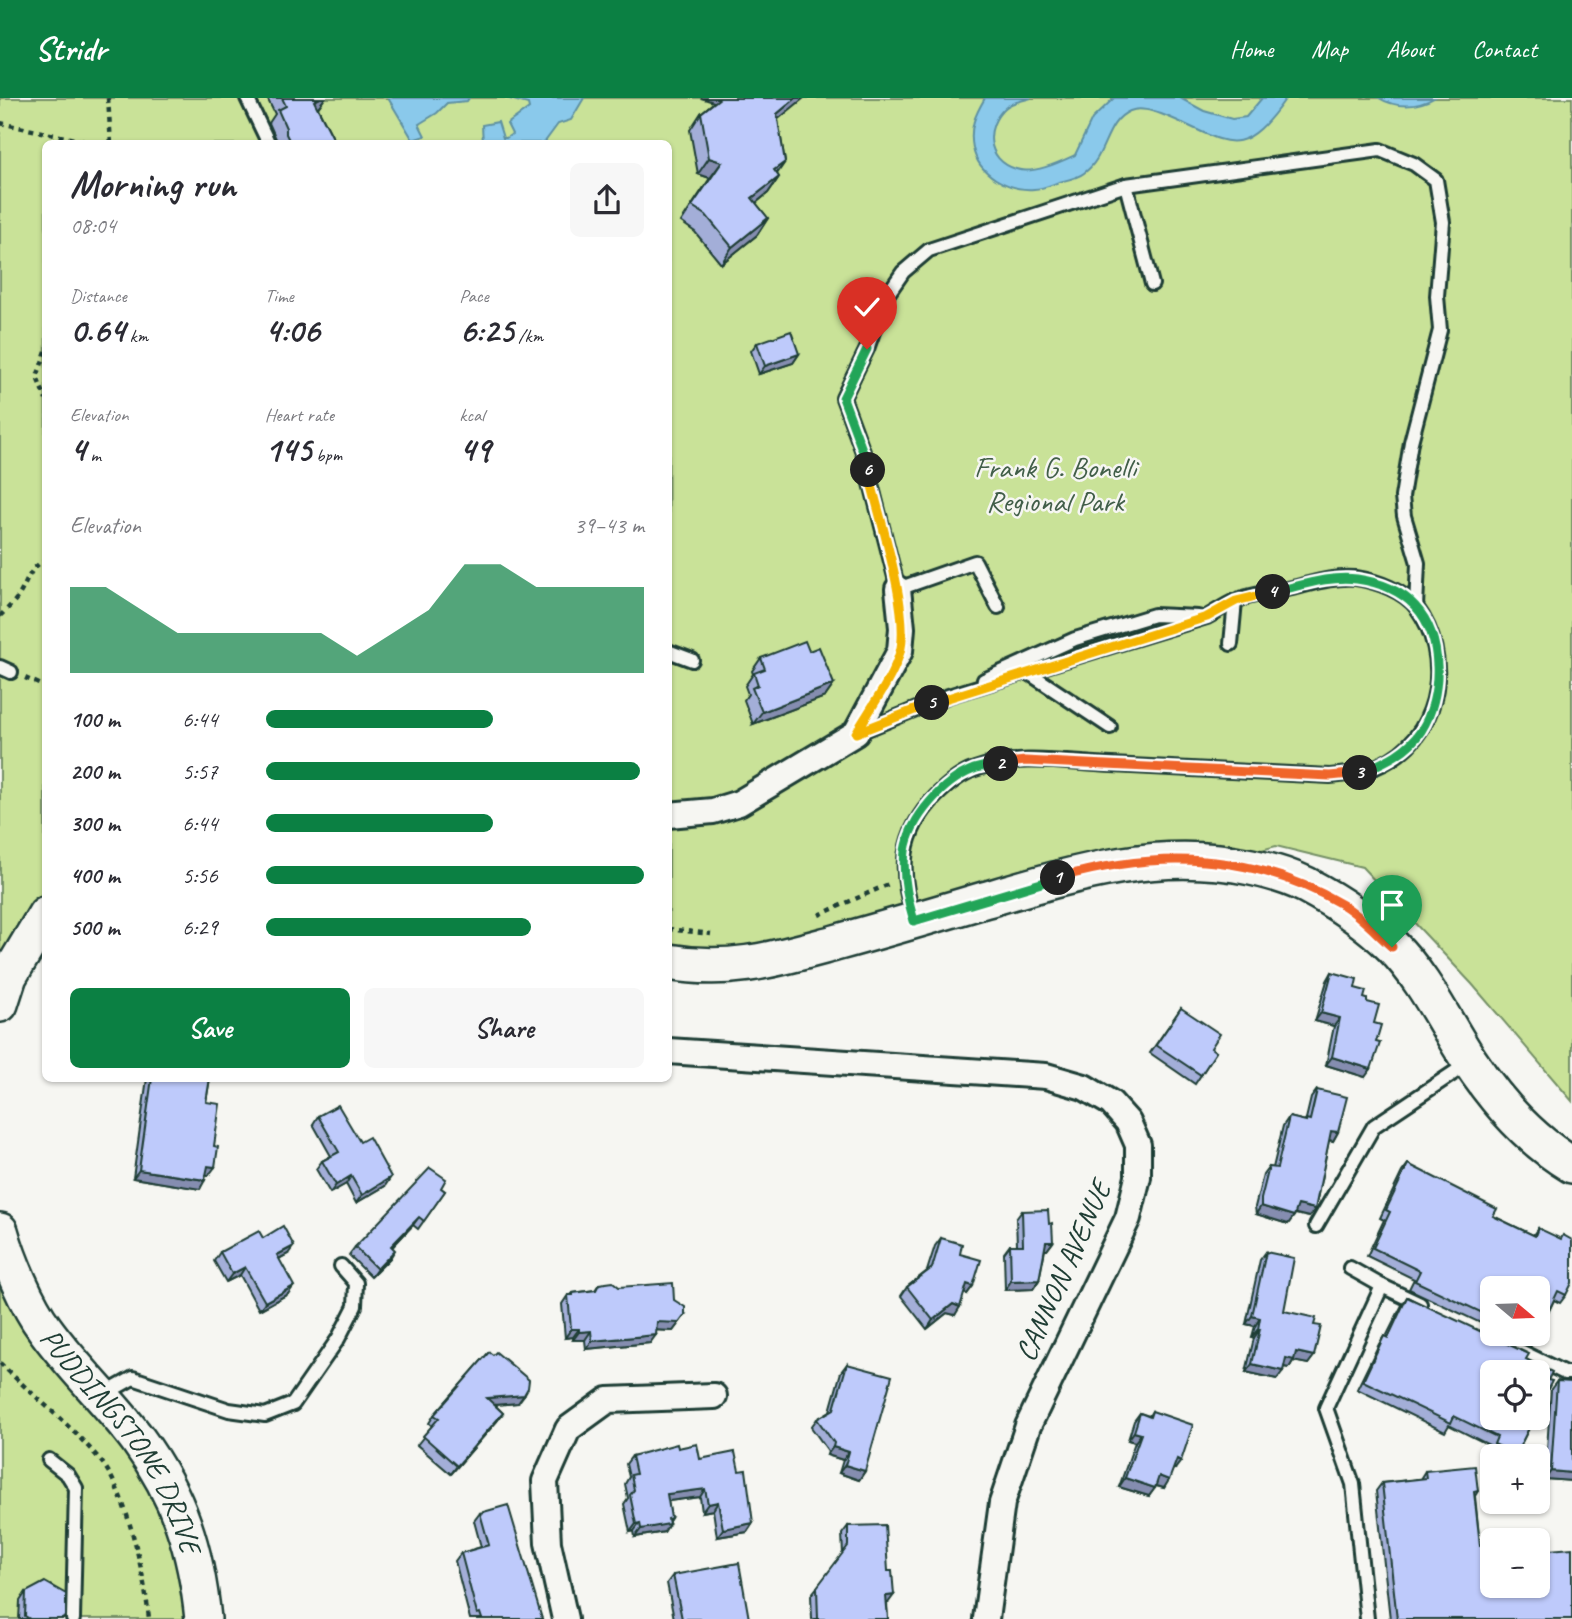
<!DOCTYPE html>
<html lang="en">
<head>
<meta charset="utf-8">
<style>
	body { margin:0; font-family:Caveat,sans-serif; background:#f7f7f7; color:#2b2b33; height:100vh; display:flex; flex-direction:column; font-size:26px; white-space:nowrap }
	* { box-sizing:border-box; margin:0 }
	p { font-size:23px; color:#7c7c81 }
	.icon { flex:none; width:38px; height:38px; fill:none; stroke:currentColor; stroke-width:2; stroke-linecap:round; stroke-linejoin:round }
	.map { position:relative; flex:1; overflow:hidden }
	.drawer { position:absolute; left:42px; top:42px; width:630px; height:942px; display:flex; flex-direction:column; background:#fff; border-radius:10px; box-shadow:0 2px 5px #0004 }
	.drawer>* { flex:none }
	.needle { width:46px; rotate:109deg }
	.fabs { position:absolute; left:1480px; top:1178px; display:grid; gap:14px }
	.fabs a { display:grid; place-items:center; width:70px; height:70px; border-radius:10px; background:#fff; box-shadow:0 2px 5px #0004; font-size:35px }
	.pin { position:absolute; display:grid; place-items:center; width:60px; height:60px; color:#fff; margin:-72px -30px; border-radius:50% 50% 50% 0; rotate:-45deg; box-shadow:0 0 7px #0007 }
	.pin .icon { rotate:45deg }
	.km { position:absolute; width:35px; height:35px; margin:-18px; border-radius:50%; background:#222; color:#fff; font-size:19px; line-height:35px; text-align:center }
	.round { display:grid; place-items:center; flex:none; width:74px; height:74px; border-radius:10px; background:#f7f7f7 }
	.headline { display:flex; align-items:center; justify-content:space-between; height:119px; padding:0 28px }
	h1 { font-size:38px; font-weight:700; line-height:52px }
	.stats { display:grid; grid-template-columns:repeat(3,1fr); gap:10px; height:119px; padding:7px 28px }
	.stats div { display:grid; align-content:center }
	.stats b { font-size:35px; font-weight:700 }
	.stats small { font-size:19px; font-weight:400 }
	.stats p { font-size:19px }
	.chart { height:196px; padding:14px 28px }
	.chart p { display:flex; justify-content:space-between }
	.chart svg { width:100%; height:126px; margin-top:7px; fill:#0b8043; opacity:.7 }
	.cta { display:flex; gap:14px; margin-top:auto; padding:14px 28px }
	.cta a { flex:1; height:80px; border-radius:10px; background:#0b8043; color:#fff; font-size:28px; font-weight:700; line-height:80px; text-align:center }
	.cta a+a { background:#f7f7f7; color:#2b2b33 }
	ul { padding:0 28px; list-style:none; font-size:23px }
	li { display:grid; grid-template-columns:112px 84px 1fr; align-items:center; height:52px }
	li i { height:18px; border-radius:9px; background:#0b8043 }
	header { display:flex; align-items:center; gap:42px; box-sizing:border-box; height:98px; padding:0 35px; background:#0b8043; color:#fff }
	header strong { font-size:33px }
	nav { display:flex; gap:38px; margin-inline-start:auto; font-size:24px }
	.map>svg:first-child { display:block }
	.green { fill:#c9e298; stroke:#749066; stroke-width:2 }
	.water { fill:#8ac9eb; stroke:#5f91a2; stroke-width:2 }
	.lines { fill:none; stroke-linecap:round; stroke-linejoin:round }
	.lane-casing { stroke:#1f3d34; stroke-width:18 }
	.street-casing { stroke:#1f3d34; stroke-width:30 }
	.secondary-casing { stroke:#1f3d34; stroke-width:40 }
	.path { stroke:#1f3d34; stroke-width:4.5; stroke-dasharray:5 5; stroke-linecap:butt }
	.lane { stroke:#f6f6f2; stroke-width:12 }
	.street { stroke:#f6f6f2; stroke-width:24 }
	.secondary { stroke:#f6f6f2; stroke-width:35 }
	.wall { fill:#a3aed8; stroke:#1f3d34; stroke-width:2 }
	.shaded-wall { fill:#858db0; stroke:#1f3d34; stroke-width:2 }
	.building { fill:#becafb; stroke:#1f3d34; stroke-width:2 }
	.split-1-casing { stroke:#fff; stroke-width:14 }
	.split-2-casing { stroke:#fff; stroke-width:14 }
	.split-3-casing { stroke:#fff; stroke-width:14 }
	.split-4-casing { stroke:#fff; stroke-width:14 }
	.split-5-casing { stroke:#fff; stroke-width:14 }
	.split-6-casing { stroke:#fff; stroke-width:14 }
	.split-7-casing { stroke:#fff; stroke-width:14 }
	.split-1 { stroke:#f0652b; stroke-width:9 }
	.split-2 { stroke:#22a559; stroke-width:9 }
	.split-3 { stroke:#f0652b; stroke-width:9 }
	.split-4 { stroke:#22a559; stroke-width:9 }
	.split-5 { stroke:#f5b400; stroke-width:9 }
	.split-6 { stroke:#f5b400; stroke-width:9 }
	.split-7 { stroke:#22a559; stroke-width:9 }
	.labels { text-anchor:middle; stroke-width:5; stroke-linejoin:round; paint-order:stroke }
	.park-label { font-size:30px; fill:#415e48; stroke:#f6f6f2 }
	.street-label { font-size:30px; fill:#1f3d34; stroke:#f6f6f2 }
</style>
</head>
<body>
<header>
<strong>Stridr</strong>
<nav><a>Home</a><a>Map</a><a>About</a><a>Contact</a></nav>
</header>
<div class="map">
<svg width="1572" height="1521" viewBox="0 0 1572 1521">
	<rect width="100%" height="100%" fill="#f6f6f2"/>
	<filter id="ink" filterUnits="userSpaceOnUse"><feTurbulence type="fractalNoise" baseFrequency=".0143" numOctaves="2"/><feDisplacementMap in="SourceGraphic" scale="14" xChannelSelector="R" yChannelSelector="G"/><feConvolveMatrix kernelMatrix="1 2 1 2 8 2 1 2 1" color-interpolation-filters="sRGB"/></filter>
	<g filter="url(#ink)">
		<g class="green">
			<path d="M0,0h1572v1003l-100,-117 -110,-117 -86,-21 -55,15 -316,63 -236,38 -1,-818h-622l-1,770 -45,90z"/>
			<path d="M0,1133l137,209 66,179h-203z"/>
		</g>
		<g class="water">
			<path d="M388,0h81l-2,3 -20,2 -10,10 -18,11 6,12 -12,4z"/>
			<path d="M506,0h78l-13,22 -13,4 -14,19h-61l-1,-18 16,-3 5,16h3l6,-4 -5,-10 22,-16 -1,-4z"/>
			<path d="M985,0h46c-9,3 -20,4 -26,10 -21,19 -19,52 11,61 17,6 44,-7 59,-14l17,-36 22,-21h66l24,13 28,8 14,-2 16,-19h24c-49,70 -61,40 -125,16 -9,-3 -21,-7 -31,-3 -26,11 -23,46 -46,62 -6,5 -17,7 -25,9 -8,3 -17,7 -25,7 -26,2 -56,-15 -61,-41 -4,-20 2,-33 12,-50z"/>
			<path d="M1379,0h55c-17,10 -39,10 -55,0z"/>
		</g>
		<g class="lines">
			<defs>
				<g id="lane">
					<path d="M247,0l22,46"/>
					<path d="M1126,87l26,99"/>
					<path d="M998,509l-23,-45 -77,27 -35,-137 -20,-54 24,-49 18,-51 18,-26 26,-22 197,-65 254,-35 34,14 22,16 7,42 -6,74 3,34 -29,112 -9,55 2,19 14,47 -2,44"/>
					<path d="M1231,546l4,-43"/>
					<path d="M668,553l24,9"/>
					<path d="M0,569l11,5"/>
					<path d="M1029,575l81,54"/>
					<path d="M984,582l91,-41 79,-24 44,2"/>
					<path d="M860,634l88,-36 259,-79c9,-5 18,-12 28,-16 17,-7 39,-9 57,-13 21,-5 42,-12 64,-10 21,3 48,13 61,30 34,47 25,120 -26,151 -19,12 -39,15 -61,17 -73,-4 -145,-7 -218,-11 -44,-2 -95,-11 -137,4 -15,5 -28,16 -39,27 -37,38 -37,75 -22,123"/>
					<path d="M1316,1128l58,-100 93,-62"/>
					<path d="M1350,1170l32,18"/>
					<path d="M1516,1251l49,24h7"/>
					<path d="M103,1297l30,-17 96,32 36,5 28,-11 45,-65 17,-33 1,-23 -15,-17"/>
					<path d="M49,1362l19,15 8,13 -3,131"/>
					<path d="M1367,1521l-14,-135 -27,-76 56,-122 38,18"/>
				</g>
				<g id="street">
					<path d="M668,717l45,-4 26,-8 117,-70 44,-82 2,-23 -4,-39"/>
					<path d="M668,953l378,25 38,11 27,16 17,19 10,23v32l-10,41 -100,208 -26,77 -16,116"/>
					<path d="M565,1521l-17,-76 -3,-62 23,-52 40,-29 106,-4"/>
				</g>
				<g id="secondary">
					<path d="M668,864c63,11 107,-3 167,-19 47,-13 95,-27 142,-41 93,-27 177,-55 274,-35 19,4 39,10 55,18 32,17 61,36 86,61 33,33 52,76 77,114 27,41 61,80 103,105"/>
					<path d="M0,906l9,-28 37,-62"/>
					<path id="s1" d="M0,1133c8,29 27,74 45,98 28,39 64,72 93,111 41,56 58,110 65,179"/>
				</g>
			</defs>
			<use href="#lane" class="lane-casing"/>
			<use href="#street" class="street-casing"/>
			<use href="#secondary" class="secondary-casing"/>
			<g class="path">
				<path d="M108,0l3,46"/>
				<path d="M0,25l97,21"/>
				<path d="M46,253l-9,26 9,23"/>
				<path d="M0,518c8,-8 17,-16 22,-26 8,-15 8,-21 24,-31"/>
				<path d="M25,580l21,9"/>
				<path d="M819,817l72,-32"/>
				<path d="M668,831l43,5"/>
				<path d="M0,1265c33,33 71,62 101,98 26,32 44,116 48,158"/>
			</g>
			<use href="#lane" class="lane"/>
			<use href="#street" class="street"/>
			<use href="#secondary" class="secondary"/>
		</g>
		<g class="wall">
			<path d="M267,0h58l-7,10 16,32 -3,4h-54v-3l-8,-18 6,-9z"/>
			<path d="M714,4l64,18 7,42 -8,12 2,3 -11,16 -12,10 12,15 -11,17 -36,29 -26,-32 -14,-10 29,-44 -12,-4 -8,-44 11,-17z"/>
			<path d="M757,245l42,11 -6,9 -34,11 -8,-23z"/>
			<path d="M809,553l25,33 -9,13 -72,27 -9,-24 4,-6 -3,-8 8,-12 -1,-3 9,-13z"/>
			<path d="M1332,874l23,16 9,10 3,4 7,21 2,19 -11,35 -39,-12 8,-39 -19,-5 12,-40z"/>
			<path d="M1181,910l30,40 5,4 -21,32 -45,-31z"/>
			<path d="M147,980h63l-4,24 8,44 -5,29h-3l-6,14 -67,-11z"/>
			<path d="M1317,992l21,42 -5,9 -4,-1 -14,69 -6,8 -14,-3 -7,10 -32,-10 -1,-7 8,-32 6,-8 4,1 10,-42 6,-9 15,4 2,-2 5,-21z"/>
			<path d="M318,1018l67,70 -29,17 -10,-19 -16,9 -14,-24 6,-8 9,-5 -18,-32z"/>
			<path d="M1408,1066l85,52 40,19 5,-7 28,67 -6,8 -6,-3 -18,38 -6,9 -28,-13h36l-45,-46v41l-84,-40 5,-10 -47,-23 17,-36 -4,-2 22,-46z"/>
			<path d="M441,1090l4,3 -27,38 -5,-4 -21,22 -2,11 -19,19 -22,-22 6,-8z"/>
			<path d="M1022,1113l31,31 -6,8h-2l-6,30 -6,9 -28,1 -1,-37 6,-8h7l-1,-26z"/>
			<path d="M263,1140l25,16 -9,5 9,35 -29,16 -19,-35 -14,7 -12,-21 6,-9z"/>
			<path d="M941,1140l32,48 -6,8 -3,-1 -9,22 -8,-2 -20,16 -26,-33 6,-9 20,-16 8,-25z"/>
			<path d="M1266,1154l18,59 30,14v31l-6,8 -15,-3 -4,7 -5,-1 -7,12 -31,-7 8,-34 -2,-1 3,-11 -9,-2 14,-64z"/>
			<path d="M599,1186l20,3 55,13 11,15 -12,16 -17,-1 -6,13 -64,6 -1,-9h-12v-3l-8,1 -3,-34 6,-9h3l2,-2 22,-3z"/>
			<path d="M1407,1199l119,62 22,21 -14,38 -19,38h-19l-8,-4 3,-6 -42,-21 -4,7 -88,-43 22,-45 5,-8 2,1 16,-32z"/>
			<path d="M489,1254l29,51 -23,2 8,8 -6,8 -46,53 -34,-29 15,-19 -3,-3 5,-8z"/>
			<path d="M847,1266l18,107 -6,9 -20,-7 4,-13 -16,-5 1,-4 -17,-24 6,-8 13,-8 11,-39z"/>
			<path d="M1557,1283l15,100 -27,-2 6,-90z"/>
			<path d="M1152,1313l23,58h-2l-9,19 -8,-2 -7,10 -30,-9 16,-45 -7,-2 6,-19 6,-8 9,3z"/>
			<path d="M678,1350l22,11 39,12 14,52 -6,9 -30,5 -4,-27 -11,2 -2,-15 -32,4 3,17 -2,3v3l-5,8 -29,5 -1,-6 -4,1 -6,-28 4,-6 -3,-14 4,-7 -3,-13 6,-8z"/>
			<path d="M1425,1373l53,20 -3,5 5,49 13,41 79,33h-182l-14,-128 6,-8 38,-4z"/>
			<path d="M480,1415l62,106h-72l-15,-58 6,-8 20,-6 -7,-26z"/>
			<path d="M848,1428l40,77h-1l1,16h-76l-1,-24 32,-41 -1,-20z"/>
			<path d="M673,1477l76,44h-75l-7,-36z"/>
			<path d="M26,1494l38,27h-45l1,-18z"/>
		</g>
		<g class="shaded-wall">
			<path d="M320,0h5l-7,9 -13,7 9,-13z"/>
			<path d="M701,0h24l-5,6z"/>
			<path d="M796,0h8l-39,32 12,-16z"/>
			<path d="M709,60l13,4 -12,16 -12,-4z"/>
			<path d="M785,64l-12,16 1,-8z"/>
			<path d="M779,79l-11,16 -27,22 11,-17z"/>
			<path d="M768,120l-11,17 -36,29 11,-17z"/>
			<path d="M799,256l-6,9 -34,11 6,-8z"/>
			<path d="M834,586l-9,13 -72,27 9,-12z"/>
			<path d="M1321,915l19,5 -6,8 -19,-5z"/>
			<path d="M1332,959l39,12 -6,8 -39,-12z"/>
			<path d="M1331,1033l7,1 -5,9 -8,-2z"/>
			<path d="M208,1068l7,1 -6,8 -7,-1z"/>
			<path d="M139,1072l66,10 -5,9 -67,-11z"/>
			<path d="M351,1078l-5,8 -16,9 6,-8z"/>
			<path d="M391,1079l-6,9 -29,17 6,-8z"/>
			<path d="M1298,1107l17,4 -6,8 -17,-4z"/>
			<path d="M1261,1108l33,10 -6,8 -32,-10z"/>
			<path d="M419,1119l-6,8 -28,30 6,-9z"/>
			<path d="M1046,1144h7l-6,8h-7z"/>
			<path d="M294,1148l-6,8 -17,9 6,-8z"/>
			<path d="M395,1152l-5,8 -19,19 6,-8z"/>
			<path d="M245,1169l-5,8 -14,7 6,-8z"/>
			<path d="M1039,1182l-6,9 -28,1 6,-9z"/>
			<path d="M967,1186l6,2 -6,8 -6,-2z"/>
			<path d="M294,1188l-6,8 -29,16 6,-8z"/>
			<path d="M953,1206l7,3 -5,8 -8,-2 -20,16 6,-9z"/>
			<path d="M685,1217l-12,16 -22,-1 6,-8z"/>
			<path d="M1252,1218l8,2 -5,8 -9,-2z"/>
			<path d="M571,1231h8l-6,8 -8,1z"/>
			<path d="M1258,1231h2l-6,9 -2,-1z"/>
			<path d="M591,1233l-6,9h-12l6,-8z"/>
			<path d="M656,1237l-6,8 -64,6 6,-8z"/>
			<path d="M1296,1254l18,4 -6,8 -15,-3 -4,7 -9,-2 6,-8z"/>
			<path d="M1252,1266l31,7 -6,8 -31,-7z"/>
			<path d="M524,1297l-6,8 -37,3 6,-8z"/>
			<path d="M503,1315l-6,8 -46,53 6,-8z"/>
			<path d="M1134,1334l7,2 -6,8 -7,-2z"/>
			<path d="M833,1349l16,5 -6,8 -16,-5z"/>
			<path d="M1177,1361l4,2 -6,8 -4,-1z"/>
			<path d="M845,1367l20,6 -6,9 -20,-7z"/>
			<path d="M1551,1373l21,2v8l-27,-2z"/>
			<path d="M1159,1378l10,4 -5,8 -11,-3z"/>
			<path d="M1125,1380l30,10 -6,8 -30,-9z"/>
			<path d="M705,1391l-5,8 -39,5 6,-8z"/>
			<path d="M718,1404l-5,8 -11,2 6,-8z"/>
			<path d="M671,1420l-4,6h2l-5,8 -29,5 6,-8z"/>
			<path d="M640,1425l-6,8 -4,1 6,-8z"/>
			<path d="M753,1425l-6,9 -30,5 6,-8z"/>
			<path d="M894,1497l-6,8 -8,1 6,-8z"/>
		</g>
		<g class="building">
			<path d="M282,0h38l-6,3 20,39 -7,4h-36l-5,-10v-6l-8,-18 8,-4z"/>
			<path d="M720,0h76l-19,16 8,48 -11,8 5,7 -27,21 16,20 -36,29 -26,-32 -14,-9 30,-44 -13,-4 -8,-45z"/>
			<path d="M791,233l8,23 -34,12 -8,-23z"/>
			<path d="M805,543l4,10 10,-4 15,37 -72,28 -10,-24 6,-3 -4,-12 11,-4 -4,-11z"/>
			<path d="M1332,874l25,7 -2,9 11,3 -2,7 3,1v3l12,3 -5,18 7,2 -5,17 4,1 -9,26 -39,-12 8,-39 -19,-5z"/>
			<path d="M1181,910l39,26 -9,14 5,4 -15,23 -45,-30z"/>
			<path d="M152,980h58l-4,24 14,2 -6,42 4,1 -3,20 -7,-1 -3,14 -66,-10z"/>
			<path d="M1317,992l30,7 -9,35 -7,-1 -16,78 -17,-4 -4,11 -33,-10v-7l8,-32 8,1 12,-51 17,4v-2l4,1z"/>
			<path d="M338,1007l22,37 9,-5 22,40 -29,18 -11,-19 -15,9 -14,-24 17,-9 -21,-36z"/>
			<path d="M1408,1066l89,45 -4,7 42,20 3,-8 23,11 2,-4 9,5v43l-6,12 -8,-4 -22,47 -10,-4h12v-46h-45v30l-78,-37 5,-10 -47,-23 17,-36 -4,-2z"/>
			<path d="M430,1070l16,11 -5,9 4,3 -21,30 -5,-4 -28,29 4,4 -18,19 -22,-22z"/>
			<path d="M1048,1112l1,14 3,-1 1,19h-7l-7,38 -28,1 -1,-36h13l-1,-34z"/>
			<path d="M283,1128l11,20 -17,9 17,31 -29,16 -20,-35 -13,7 -12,-22 39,-21 4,7z"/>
			<path d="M941,1140l21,6 -2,10 21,6 -8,26 -6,-2 -7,23 -7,-3 -20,16 -26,-33 25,-19z"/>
			<path d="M1266,1154l28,6 -10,53 32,7 -2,7 7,1 -7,30 -18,-4 -2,8 -8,-2 -3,13 -31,-7 8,-35h-2l2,-11 -8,-2z"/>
			<path d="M613,1184l6,5 54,-4 1,17 11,7v8l-6,8 -22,-1 -1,13 -64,6 -1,-10 -12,1v-3h-8l-3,-34h5v-2l23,-3 3,-6z"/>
			<path d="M1407,1199l122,57 -3,5 26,13 -4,8 4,1 -14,28v-37h-45v46h41l-18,36 -22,-10 3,-7 -43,-21 -3,7 -88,-42 21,-45 4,2z"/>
			<path d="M489,1254l4,3 3,-3 33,28 -1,8 -4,7 -37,3 16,15 -46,53 -34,-30 16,-18 -5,-3z"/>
			<path d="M847,1266l45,12 -27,95 -20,-6 4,-13 -16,-5 1,-4 -17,-24 17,-10z"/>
			<path d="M1557,1283l15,1v91l-21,-2z"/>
			<path d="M1152,1313l41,14 -12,36 -4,-2 -8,21 -10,-4 -4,12 -30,-10 16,-44 -7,-2 6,-19 10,4z"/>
			<path d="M677,1346l1,4 19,-4 3,15 35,-7 4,19 7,-1 7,53 -30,6 -5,-27 -10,2 -3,-15 -38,5 4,24 -3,1 1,5 -28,5 -1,-6 -4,1 -6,-29 4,-5 -3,-15 5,-1 -4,-18z"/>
			<path d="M1475,1368l3,25 -4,1 6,53 13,-1v42h45v-35l34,-3v71h-175l-15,-136 44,-5 -1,-7z"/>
			<path d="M508,1407l34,114h-60l-2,-6 -3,1 -16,-61 28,-8 -9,-32z"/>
			<path d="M885,1427l3,46h4l2,24 -8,1 2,23h-70l-1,-32 31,-41v-20z"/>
			<path d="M739,1465l10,56h-67l-9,-44z"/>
			<path d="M45,1484l21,12v23l-4,2h-32l-5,-3 1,-24z"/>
		</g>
	</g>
	<g class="lines" filter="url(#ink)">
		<defs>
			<path id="split-1" d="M1058,780c98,-28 196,-26 285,27 18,11 33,28 49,42"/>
			<path id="split-2" d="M1001,666c-9,1 -19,2 -27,5 -31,12 -64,49 -69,82 -3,24 2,47 9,70l144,-43"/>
			<path id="split-3" d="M1001,666l24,-3 305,15 30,-3"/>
			<path id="split-4" d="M1273,494c27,-6 57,-17 84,-13 21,3 43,11 58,27 29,31 28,91 6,125 -14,22 -39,32 -61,42"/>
			<path id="split-5" d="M932,605l275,-86 29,-16 37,-9"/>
			<path id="split-6" d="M868,372c10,44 43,142 32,182 -7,26 -30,57 -44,81l76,-30"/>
			<path id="split-7" d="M867,251l-24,49 20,54 5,18"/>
		</defs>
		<use href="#split-1" class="split-1-casing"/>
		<use href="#split-2" class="split-2-casing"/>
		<use href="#split-3" class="split-3-casing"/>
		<use href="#split-4" class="split-4-casing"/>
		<use href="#split-5" class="split-5-casing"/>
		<use href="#split-6" class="split-6-casing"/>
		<use href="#split-7" class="split-7-casing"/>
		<use href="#split-1" class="split-1"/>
		<use href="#split-2" class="split-2"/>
		<use href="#split-3" class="split-3"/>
		<use href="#split-4" class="split-4"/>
		<use href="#split-5" class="split-5"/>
		<use href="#split-6" class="split-6"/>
		<use href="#split-7" class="split-7"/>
	</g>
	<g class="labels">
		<g class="park-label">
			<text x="1055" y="379">Frank G. Bonelli<tspan x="1055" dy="34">Regional Park</tspan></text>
		</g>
		<g class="street-label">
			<text transform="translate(1063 1173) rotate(-66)" y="10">CANNON AVENUE</text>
			<text dy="10" stroke="none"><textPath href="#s1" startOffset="245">PUDDINGSTONE DRIVE</textPath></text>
		</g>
	</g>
</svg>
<div class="fabs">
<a><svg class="needle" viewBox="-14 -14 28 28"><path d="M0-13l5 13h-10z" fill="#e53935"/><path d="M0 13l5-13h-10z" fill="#7c7c81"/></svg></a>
<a><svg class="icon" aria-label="locate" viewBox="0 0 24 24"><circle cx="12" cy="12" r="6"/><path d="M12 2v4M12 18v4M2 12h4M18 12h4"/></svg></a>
<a>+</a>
<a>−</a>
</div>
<div class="pin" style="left:1392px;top:849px;background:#1e9e55"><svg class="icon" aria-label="arrive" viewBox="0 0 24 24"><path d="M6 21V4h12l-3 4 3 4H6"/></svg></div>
<div class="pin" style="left:867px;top:251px;background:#d93025"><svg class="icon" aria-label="check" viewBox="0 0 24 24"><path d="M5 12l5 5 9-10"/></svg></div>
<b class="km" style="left:1058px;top:780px">1</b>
<b class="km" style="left:1001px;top:666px">2</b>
<b class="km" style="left:1360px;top:675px">3</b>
<b class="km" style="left:1273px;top:494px">4</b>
<b class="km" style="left:932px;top:605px">5</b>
<b class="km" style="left:868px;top:372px">6</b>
<section class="drawer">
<div class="headline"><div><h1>Morning run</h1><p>08:04</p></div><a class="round"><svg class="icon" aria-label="share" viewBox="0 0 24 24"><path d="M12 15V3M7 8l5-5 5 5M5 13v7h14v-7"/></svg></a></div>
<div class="stats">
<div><p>Distance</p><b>0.64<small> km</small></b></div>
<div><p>Time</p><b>4:06</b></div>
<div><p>Pace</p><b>6:25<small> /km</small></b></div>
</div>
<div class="stats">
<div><p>Elevation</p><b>4<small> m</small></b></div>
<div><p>Heart rate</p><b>145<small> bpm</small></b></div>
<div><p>kcal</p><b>49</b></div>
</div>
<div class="chart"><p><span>Elevation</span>39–43 m</p>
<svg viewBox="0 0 160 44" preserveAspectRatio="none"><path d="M0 44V14L10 14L20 22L30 30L40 30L50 30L60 30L70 30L80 38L90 30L100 22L110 6L120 6L130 14L140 14L150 14L160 14V44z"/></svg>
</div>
<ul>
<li><b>100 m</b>6:44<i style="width:60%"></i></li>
<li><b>200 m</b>5:57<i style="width:99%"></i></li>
<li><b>300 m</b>6:44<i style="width:60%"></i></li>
<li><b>400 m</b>5:56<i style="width:100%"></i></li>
<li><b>500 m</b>6:29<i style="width:70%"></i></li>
</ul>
<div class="cta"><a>Save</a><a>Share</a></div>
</section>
</div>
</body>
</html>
